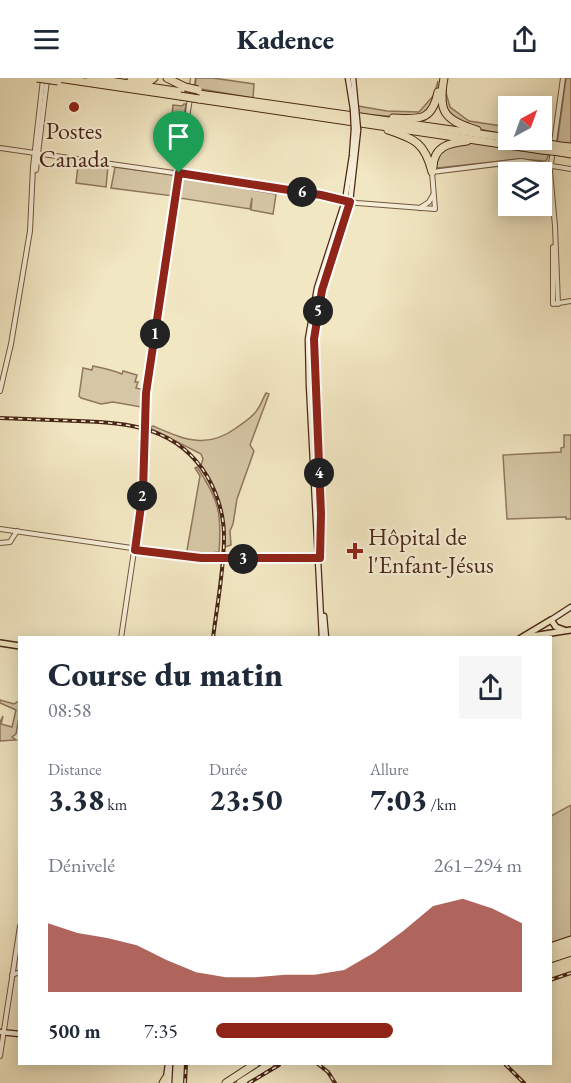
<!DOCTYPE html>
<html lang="fr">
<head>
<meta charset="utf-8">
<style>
	body { margin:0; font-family:"EB Garamond",serif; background:#f6f6f7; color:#1f2937; height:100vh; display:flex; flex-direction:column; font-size:22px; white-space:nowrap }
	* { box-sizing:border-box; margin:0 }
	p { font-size:20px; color:#747a83 }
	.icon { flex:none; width:33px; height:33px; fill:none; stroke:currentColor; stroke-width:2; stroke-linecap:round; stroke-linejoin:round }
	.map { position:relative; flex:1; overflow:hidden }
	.drawer { position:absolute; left:18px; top:558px; width:534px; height:429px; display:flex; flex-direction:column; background:#fff; border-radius:0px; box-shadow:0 3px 15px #0003 }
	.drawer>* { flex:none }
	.needle { width:39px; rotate:41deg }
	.buttons { position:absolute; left:498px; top:18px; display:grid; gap:12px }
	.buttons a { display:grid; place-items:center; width:54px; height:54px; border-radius:0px; background:#fff; box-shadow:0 3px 15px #0003; font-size:30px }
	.pin { position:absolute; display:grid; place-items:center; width:51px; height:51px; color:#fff; margin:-62px -26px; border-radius:50% 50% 50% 0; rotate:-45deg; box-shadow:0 0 6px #0007 }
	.pin .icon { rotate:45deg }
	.km { position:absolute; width:30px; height:30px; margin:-15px; border-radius:50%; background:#222; color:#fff; font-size:16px; line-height:30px; text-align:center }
	.round { display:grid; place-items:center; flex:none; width:63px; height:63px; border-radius:0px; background:#f6f6f7 }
	.summary { display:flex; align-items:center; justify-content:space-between; height:102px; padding:0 30px }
	h1 { font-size:33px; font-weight:800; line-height:45px }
	.figures { display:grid; grid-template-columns:repeat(3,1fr); gap:9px; height:102px; padding:6px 30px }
	.figures div { display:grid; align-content:center }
	.figures b { font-size:30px; font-weight:800 }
	.figures small { font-size:16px; font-weight:400 }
	.figures p { font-size:16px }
	.chart { height:168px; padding:12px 30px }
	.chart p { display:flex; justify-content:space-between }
	.chart svg { width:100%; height:108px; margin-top:6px; fill:#8f2418; opacity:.7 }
	ul { padding:0 30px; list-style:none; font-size:20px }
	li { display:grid; grid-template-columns:96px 72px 1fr; align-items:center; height:45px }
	li i { height:15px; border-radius:8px; background:#8f2418 }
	header { display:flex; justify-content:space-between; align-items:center; height:78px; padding:0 30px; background:#fff; font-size:27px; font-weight:800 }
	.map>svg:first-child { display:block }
	.green { fill:#d5c6a5; stroke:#8f765d; stroke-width:1.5 }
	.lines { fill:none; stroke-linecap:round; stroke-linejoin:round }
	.tertiary-casing { stroke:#735740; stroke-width:6 }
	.secondary-casing { stroke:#492715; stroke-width:7 }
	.primary-casing { stroke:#492715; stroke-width:8 }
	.motorway-casing { stroke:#492715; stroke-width:9 }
	.tertiary { stroke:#f7efd8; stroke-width:4 }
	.secondary { stroke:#f7efd8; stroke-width:4.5 }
	.primary { stroke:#f2e7c3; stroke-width:5 }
	.motorway { stroke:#f2e7c3; stroke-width:7 }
	.rail-casing { stroke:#492715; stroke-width:4 }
	.rail { stroke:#f7efd8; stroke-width:1.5; stroke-dasharray:4.5; stroke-linecap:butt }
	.secondary-bridge-casing { stroke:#492715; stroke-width:7; stroke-linecap:butt }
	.motorway-bridge-casing { stroke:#492715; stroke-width:9; stroke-linecap:butt }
	.secondary-bridge { stroke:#f7efd8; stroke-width:4.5 }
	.motorway-bridge { stroke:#f2e7c3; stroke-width:7 }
	.route-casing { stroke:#fff; stroke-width:12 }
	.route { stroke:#8f2418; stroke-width:8 }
	.poi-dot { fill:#8f2418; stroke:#f7efd8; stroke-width:2 }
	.labels { text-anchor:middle; stroke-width:4.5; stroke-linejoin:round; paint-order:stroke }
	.poi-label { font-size:24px; fill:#492715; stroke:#f7efd8 }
</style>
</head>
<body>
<header><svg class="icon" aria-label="menu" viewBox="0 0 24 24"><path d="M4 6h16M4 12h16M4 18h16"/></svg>Kadence<svg class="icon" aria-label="share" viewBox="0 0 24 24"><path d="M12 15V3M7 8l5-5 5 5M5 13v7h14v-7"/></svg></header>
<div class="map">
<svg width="571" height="1005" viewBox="0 0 571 1005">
	<rect width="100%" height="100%" fill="#f2e7c3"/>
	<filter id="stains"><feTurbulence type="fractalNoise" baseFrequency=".00333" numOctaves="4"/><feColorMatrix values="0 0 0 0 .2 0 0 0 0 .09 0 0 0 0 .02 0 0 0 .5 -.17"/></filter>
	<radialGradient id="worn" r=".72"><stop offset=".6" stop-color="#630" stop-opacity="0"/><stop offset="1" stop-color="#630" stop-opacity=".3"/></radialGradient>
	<g class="green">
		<path d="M196,0h17l41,6 -1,14 -58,-10z"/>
		<path d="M566,0h5v67l-14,-1z"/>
		<path d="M438,3l-6,29 -19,8 -54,-4 -1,-8 29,5 32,1 15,-17z"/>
		<path d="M446,5v10l4,14 19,14 39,6v8l-29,-6 -30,-14 -7,-16z"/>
		<path d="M184,26h2l-7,45 -10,-1 4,-43 9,1z"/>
		<path d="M463,64l10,1 76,11 -3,7 -28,-2 -81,9 -2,-3 3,-13z"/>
		<path d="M69,82l39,6 -2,21 -30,-4 2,-18 -10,-1z"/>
		<path d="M115,89l59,8 -1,21 -62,-8z"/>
		<path d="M183,98l75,11 -5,3 23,4 -3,20 -22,-4 1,-12 -2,11 -71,-11z"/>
		<path d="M93,288c10,2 20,4 29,8l1,-3 14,4 -2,7h3l-2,6 9,2 -4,17 -28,-5 -12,2 -20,-6 -2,-2 4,-28 9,2z"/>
		<path d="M266,315l3,1 -19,51 4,6 -17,48 -4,25 -3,7 1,14 -6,2c0,-30 -7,-57 -24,-82l2,-6 -2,-5 -51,-26 3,-2c31,13 53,24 83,2 7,-5 17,-11 21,-18 4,-5 6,-12 9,-17z"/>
		<path d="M564,357h7v84h-5v-2l-59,2 -4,-64 58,-3v-4l3,-1z"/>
		<path d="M197,389c22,33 25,47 22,85l-33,4 14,-80 -5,-8z"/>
		<path d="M0,622l14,4 3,-2 2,1v15l-3,16 -4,3 4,3 -16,1v-19l3,-6 -2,8 11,3 4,-17 -16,-7z"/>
		<path d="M571,727v131l-20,7v-127z"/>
	</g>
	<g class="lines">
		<defs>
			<g id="tertiary">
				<path d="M0,70l278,40 79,15 78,6 -3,-37 89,-11 50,8"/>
				<path d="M36,92l11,-90"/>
				<path d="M420,130l9,-6 4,-7"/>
				<path d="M553,169v57l18,-3"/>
				<path d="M558,226l-3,-78 -5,-55 13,-93"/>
				<path d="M0,313l11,-47 19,-113 3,-64 10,-88"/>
				<path d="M0,451l201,29h119"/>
				<path d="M0,465l10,-1 7,-11"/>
				<path d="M121,560l22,-147 3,-98 47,-315"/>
				<path d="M12,897l8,-3"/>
				<path d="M0,978l20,-130"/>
			</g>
			<g id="secondary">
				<path d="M348,0l5,31"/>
				<path d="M353,0l3,31"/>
				<path d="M320,461l1,-25 -7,-175 8,-49 28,-88 8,-72"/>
				<path d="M324,538l2,22"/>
				<path d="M551,542l20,-13"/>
				<path d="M322,560l-13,-253 -1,-46 9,-51 28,-87 7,-45 2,-27"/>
				<path d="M0,954l20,2"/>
				<path d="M166,1000l2,-14"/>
				<path d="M169,1005l1,-19"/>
			</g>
			<g id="primary">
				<path d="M525,559l46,-7"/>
				<path d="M521,560l30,-18 5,7 8,3"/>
				<path d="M0,565l20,3"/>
			</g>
			<g id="motorway">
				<path d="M58,0l122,18"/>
				<path d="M90,0l92,14"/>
				<path d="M167,0l18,9"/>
				<path d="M444,0c-6,33 -1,42 33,52"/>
				<path d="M131,1l19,2 4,-3"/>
				<path d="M199,16l309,44"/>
				<path d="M199,21l343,51"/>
				<path d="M393,40c26,1 39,4 45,-26"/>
				<path d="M388,52c27,9 37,13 44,42"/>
				<path d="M521,62l23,3"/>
				<path d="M560,68l11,1"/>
				<path d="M560,74l11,2"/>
				<path d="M433,89c1,-21 16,-24 34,-26"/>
				<path d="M550,869l21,-7"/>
				<path d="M550,875l21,-7"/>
				<path d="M550,881l21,-7"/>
				<path d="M163,1005l3,-5"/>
				<path d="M226,1005l29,-19"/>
				<path d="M240,1005l30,-19"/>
			</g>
		</defs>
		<use href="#tertiary" class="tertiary-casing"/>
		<use href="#secondary" class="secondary-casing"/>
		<use href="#primary" class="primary-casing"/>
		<use href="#motorway" class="motorway-casing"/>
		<use href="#tertiary" class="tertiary"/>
		<use href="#secondary" class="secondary"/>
		<use href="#primary" class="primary"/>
		<use href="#motorway" class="motorway"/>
		<defs>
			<g id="rail">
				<path d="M0,340c26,1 52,2 78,3 52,2 99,6 129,55 11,19 17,39 17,61 0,33 -7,68 -11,101"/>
				<path d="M550,902l21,-7"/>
				<path d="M318,986l10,8 7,11"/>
				<path d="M506,987l18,18"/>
				<path d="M185,1005l1,-19"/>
				<path d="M249,1005l30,-18"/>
			</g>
		</defs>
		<use href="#rail" class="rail-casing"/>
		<use href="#rail" class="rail"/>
		<defs>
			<g id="secondary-bridge">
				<path d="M353,31l1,20"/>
				<path d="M356,31l2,21"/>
			</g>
			<g id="motorway-bridge">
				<path d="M37,0l21,3"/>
				<path d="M185,9l13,3"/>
				<path d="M180,18l19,3"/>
				<path d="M544,65l16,3"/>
				<path d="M542,72l18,2"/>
			</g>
		</defs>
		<use href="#secondary-bridge" class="secondary-bridge-casing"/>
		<use href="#motorway-bridge" class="motorway-bridge-casing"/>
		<use href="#secondary-bridge" class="secondary-bridge"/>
		<use href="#motorway-bridge" class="motorway-bridge"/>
	</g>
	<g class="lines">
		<defs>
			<path id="route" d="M179,95l142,22 29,7 -28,88 -8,49 7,175 -1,44h-119l-66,-8 8,-59 3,-98z"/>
		</defs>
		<use href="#route" class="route-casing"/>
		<use href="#route" class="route"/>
	</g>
	<g class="poi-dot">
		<circle cx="74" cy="29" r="6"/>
		<path d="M352 464h6v6h6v6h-6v6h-6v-6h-6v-6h6z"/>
	</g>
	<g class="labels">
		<g class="poi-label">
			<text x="74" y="61">Postes<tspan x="74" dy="28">Canada</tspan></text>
			<text x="368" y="467" text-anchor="start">Hôpital de<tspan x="368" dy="28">l'Enfant-Jésus</tspan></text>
		</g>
	</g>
	<rect width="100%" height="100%" filter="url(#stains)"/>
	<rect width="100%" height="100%" fill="url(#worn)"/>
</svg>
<div class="buttons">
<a><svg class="needle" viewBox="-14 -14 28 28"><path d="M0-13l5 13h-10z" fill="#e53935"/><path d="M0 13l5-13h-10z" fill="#747a83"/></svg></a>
<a><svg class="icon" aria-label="layers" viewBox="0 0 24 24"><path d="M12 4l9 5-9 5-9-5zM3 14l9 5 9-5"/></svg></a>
</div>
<div class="pin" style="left:179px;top:95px;background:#1e9e55"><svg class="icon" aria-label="arrive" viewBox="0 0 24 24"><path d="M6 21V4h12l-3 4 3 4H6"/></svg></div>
<b class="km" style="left:155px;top:256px">1</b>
<b class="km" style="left:142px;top:418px">2</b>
<b class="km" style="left:243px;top:481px">3</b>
<b class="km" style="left:319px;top:395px">4</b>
<b class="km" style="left:318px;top:233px">5</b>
<b class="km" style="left:302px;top:114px">6</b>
<section class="drawer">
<div class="summary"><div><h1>Course du matin</h1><p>08:58</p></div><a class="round"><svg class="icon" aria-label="share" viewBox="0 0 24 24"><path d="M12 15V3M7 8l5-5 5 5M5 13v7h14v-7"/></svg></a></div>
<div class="figures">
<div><p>Distance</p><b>3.38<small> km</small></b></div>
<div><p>Durée</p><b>23:50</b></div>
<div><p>Allure</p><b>7:03<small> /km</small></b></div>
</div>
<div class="chart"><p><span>Dénivelé</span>261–294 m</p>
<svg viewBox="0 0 160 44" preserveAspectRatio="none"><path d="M0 44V16L10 20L20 22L30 25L40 31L50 36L60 38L70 38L80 37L90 37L100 35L110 28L120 19L130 9L140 6L150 10L160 16V44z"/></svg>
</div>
<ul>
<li><b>500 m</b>7:35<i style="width:58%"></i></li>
</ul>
</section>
</div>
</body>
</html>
